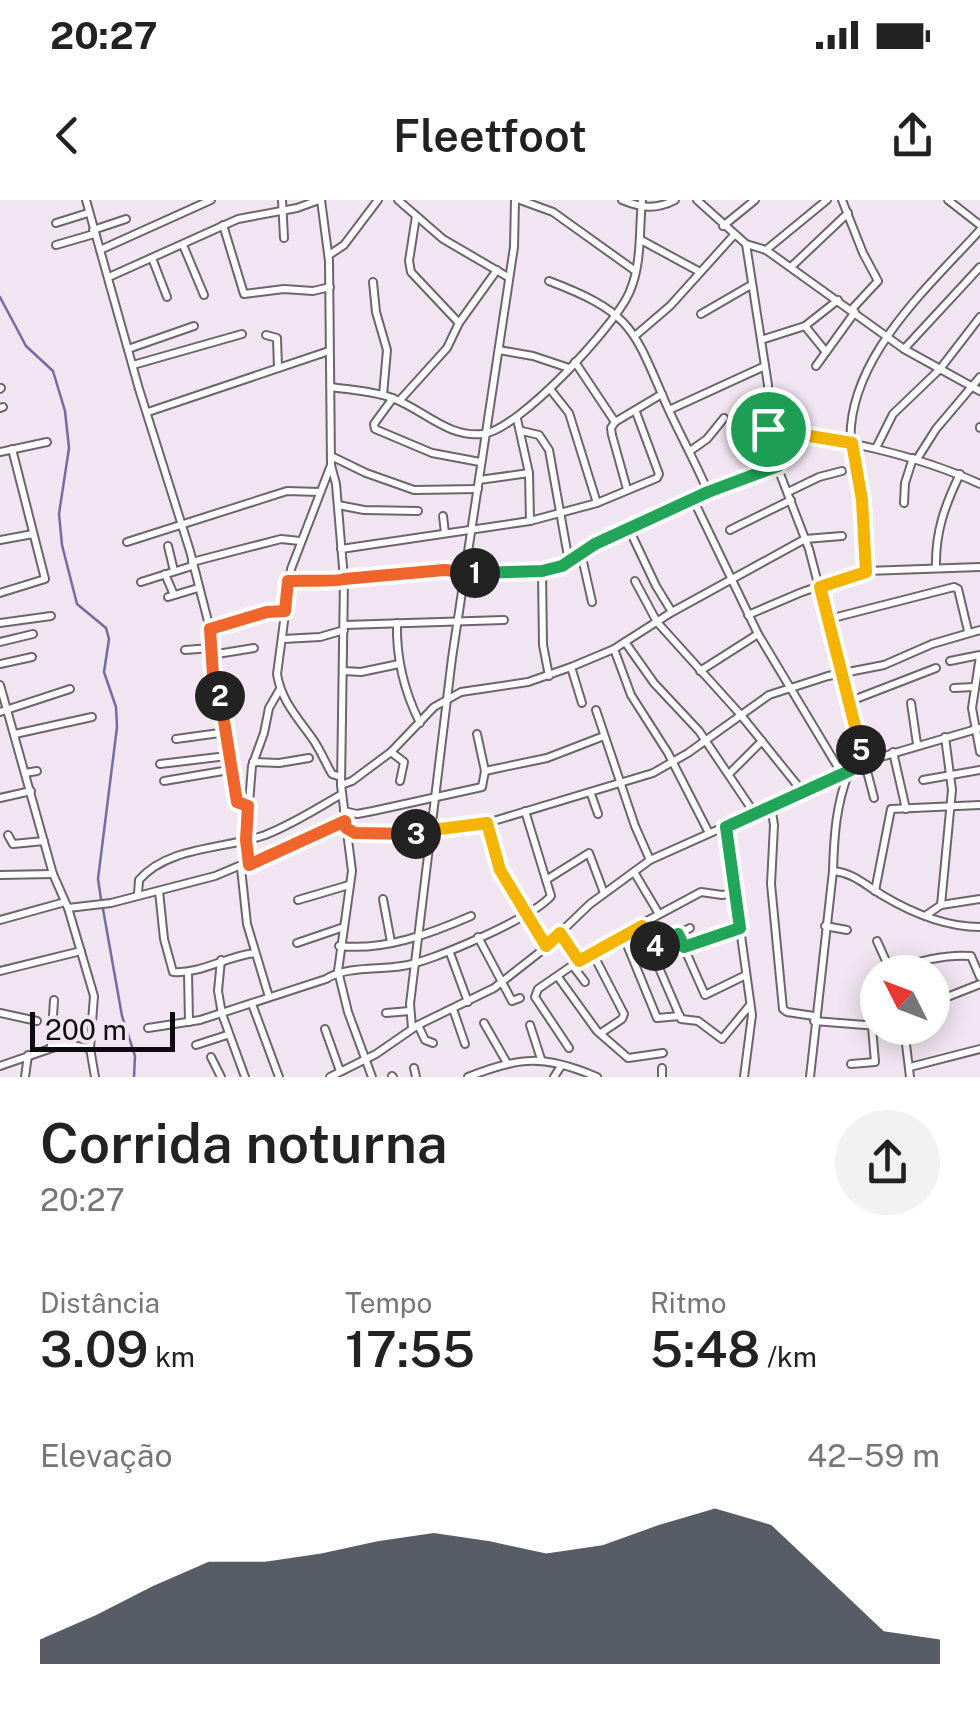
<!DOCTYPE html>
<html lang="pt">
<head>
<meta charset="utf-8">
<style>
	body { margin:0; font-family:"Public Sans",sans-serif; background:#f2f2f2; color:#222; height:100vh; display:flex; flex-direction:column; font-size:38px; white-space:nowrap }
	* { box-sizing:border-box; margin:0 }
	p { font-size:32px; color:#767676 }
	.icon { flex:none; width:55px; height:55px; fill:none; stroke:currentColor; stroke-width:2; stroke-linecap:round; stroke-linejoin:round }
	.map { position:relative; height:877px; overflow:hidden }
	.side { display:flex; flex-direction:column; background:#fff; flex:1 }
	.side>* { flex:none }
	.needle { width:65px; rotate:312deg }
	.buttons { position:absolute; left:860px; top:755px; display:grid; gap:20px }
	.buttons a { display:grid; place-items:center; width:90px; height:90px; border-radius:50%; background:#fff; box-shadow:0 5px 25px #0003; font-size:50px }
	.scale { position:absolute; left:30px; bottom:25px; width:145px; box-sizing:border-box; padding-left:10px; border:5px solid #0e0b0f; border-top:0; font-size:28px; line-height:35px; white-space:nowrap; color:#0e0b0f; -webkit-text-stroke:8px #f0e5f0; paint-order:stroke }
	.pin { position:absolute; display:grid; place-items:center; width:85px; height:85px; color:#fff; margin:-42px; border:5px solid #fff; border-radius:50%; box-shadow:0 2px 10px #0007 }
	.km { position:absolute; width:50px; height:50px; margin:-25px; border-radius:50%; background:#222; color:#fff; font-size:28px; line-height:50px; text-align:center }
	.round { display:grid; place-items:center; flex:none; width:105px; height:105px; border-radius:52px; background:#f2f2f2 }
	.headline { display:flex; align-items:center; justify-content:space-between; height:170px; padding:0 40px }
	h1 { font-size:55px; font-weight:600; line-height:75px }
	.metrics { display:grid; grid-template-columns:repeat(3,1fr); gap:15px; height:170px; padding:10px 40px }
	.metrics div { display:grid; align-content:center }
	.metrics b { font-size:50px; font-weight:600 }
	.metrics small { font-size:28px; font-weight:400 }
	.metrics p { font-size:28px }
	.chart { height:280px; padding:20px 40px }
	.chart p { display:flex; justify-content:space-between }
	.chart svg { width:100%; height:180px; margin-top:10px; fill:#111827; opacity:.7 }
	.status { display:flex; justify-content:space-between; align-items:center; height:70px; padding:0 50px; background:#fff; direction:ltr }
	.status svg { height:28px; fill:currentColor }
	header { display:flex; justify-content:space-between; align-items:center; height:130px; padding:0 40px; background:#fff; font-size:45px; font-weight:600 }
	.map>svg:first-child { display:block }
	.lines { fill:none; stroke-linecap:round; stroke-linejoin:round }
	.stream { stroke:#736ca4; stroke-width:2.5 }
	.street-casing { stroke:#6d646d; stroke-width:10 }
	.street { stroke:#fff; stroke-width:6 }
	.split-1-casing { stroke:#fff; stroke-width:20 }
	.split-2-casing { stroke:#fff; stroke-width:20 }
	.split-3-casing { stroke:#fff; stroke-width:20 }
	.split-4-casing { stroke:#fff; stroke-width:20 }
	.split-5-casing { stroke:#fff; stroke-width:20 }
	.split-6-casing { stroke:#fff; stroke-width:20 }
	.split-1 { stroke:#22a559; stroke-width:12 }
	.split-2 { stroke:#f0652b; stroke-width:12 }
	.split-3 { stroke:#f0652b; stroke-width:12 }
	.split-4 { stroke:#f5b400; stroke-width:12 }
	.split-5 { stroke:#22a559; stroke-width:12 }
	.split-6 { stroke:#f5b400; stroke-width:12 }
</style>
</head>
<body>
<div class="status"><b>20:27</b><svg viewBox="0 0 49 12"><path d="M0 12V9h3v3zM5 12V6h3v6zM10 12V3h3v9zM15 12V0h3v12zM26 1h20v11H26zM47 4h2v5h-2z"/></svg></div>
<header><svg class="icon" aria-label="back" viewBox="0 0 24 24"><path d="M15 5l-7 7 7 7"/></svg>Fleetfoot<svg class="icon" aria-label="share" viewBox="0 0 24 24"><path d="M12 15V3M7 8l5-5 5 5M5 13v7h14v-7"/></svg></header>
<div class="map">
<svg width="980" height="877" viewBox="0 0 980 877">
	<rect width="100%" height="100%" fill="#f0e5f0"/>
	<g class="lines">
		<g class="stream">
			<path d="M0,97l26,49 27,25 12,40 4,37 -10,66 3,31 15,59 29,24 3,11 -5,33 12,35 1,20 -19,152 3,20"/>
			<path d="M103,709l19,107 13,40 -1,21"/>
		</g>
		<defs>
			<g id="street">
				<path d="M86,0l53,189 51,162 20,78 3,46 14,57 1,30 9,40 12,3"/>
				<path d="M282,0l2,38"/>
				<path d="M321,0l8,61 2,204 5,19 8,95 -3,206 11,86 -14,100 10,41 24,65"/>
				<path d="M398,0l45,39 65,38"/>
				<path d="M520,0l33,12 81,58"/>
				<path d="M622,0c20,8 33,10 53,0"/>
				<path d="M697,0l49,44 20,6 138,99 76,42"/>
				<path d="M842,0l21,53 15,28 -26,28"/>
				<path d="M948,0l32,25"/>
				<path d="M416,16l-7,45 2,11 48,51"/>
				<path d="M56,23l32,-10"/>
				<path d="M223,25l21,69 40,-5 29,2 17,-4"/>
				<path d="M723,26l32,-26"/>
				<path d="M93,30l33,-11"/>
				<path d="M641,40l59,32"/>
				<path d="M746,44l22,141v44l9,37 32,83 65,249"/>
				<path d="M56,45l38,-11"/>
				<path d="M183,45l21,50"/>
				<path d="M100,50l111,-50"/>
				<path d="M766,50l61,-50"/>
				<path d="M329,55l15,-10 34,-45"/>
				<path d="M152,58l15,39"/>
				<path d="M791,67l57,-54"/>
				<path d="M109,77l129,-58 59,-11 22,-8"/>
				<path d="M549,81c84,32 84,47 118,125 13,29 29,57 41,86"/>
				<path d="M373,82l3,30 11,38 -4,45"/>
				<path d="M701,114l50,-29"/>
				<path d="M805,126l21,26"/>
				<path d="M266,135l11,3 1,30"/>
				<path d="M636,135l34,-29 64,-71"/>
				<path d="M761,140l44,-14 33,-26"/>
				<path d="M128,149l66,-23"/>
				<path d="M904,149l76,-82"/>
				<path d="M499,150l34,6 36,12"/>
				<path d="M575,162l40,60 -4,6 1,7 15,54"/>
				<path d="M133,165l109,-31"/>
				<path d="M816,166l39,-54"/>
				<path d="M331,187c20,3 42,4 61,11 31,11 55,40 91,36 36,-4 134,-110 147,-143 12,-28 9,-61 12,-91"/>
				<path d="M0,189l1,-1"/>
				<path d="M550,189l19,24 28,90"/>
				<path d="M393,198l-19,26 1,5 57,24 48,9"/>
				<path d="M400,200l47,-52 12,-25 38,-53"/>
				<path d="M0,208l3,-1"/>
				<path d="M669,210l96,-44"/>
				<path d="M148,212l181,-61"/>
				<path d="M517,219l12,54 1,48"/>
				<path d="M615,222l47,-28"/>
				<path d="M980,228v-1"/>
				<path d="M768,229c73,11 145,24 212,55"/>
				<path d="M522,231l17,4 10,15 20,112"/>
				<path d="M876,248l17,-34 47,-45 40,-52"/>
				<path d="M690,251l17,-12 17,-21"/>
				<path d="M0,252l47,-10"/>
				<path d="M331,256l35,17 48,17 64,-1"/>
				<path d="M917,259l19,-30 44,-52"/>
				<path d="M331,265l-40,104 -14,105c4,26 20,43 35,64 8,11 13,24 20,36l9,3"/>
				<path d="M479,280l50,-7"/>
				<path d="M788,292l31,-15 23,-6"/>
				<path d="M693,299l65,135 84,140"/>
				<path d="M904,303l1,-20 8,-25"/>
				<path d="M338,305l26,5 54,1"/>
				<path d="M443,316l2,17"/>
				<path d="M629,329l27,57 16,26"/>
				<path d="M730,330l61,-30"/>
				<path d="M0,340l33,-6"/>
				<path d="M127,342l160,-51 33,1"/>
				<path d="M168,346l6,25"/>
				<path d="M341,349l189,-28 67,-18 60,-25 2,-4 -23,-62"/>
				<path d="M581,353l11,49"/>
				<path d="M192,362l89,-23 19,2"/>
				<path d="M936,368c-1,-36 9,-63 24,-94"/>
				<path d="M542,371l1,74 6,31"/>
				<path d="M866,371c-1,-23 0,-46 -4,-69 -3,-25 -13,-50 -11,-76 7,-77 80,-142 129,-196"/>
				<path d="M165,374l9,21"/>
				<path d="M289,381l28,-3 19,5 108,-13 36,3 72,-3 43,-26 98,-46 84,-32"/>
				<path d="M635,381l22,41 83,92 62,77"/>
				<path d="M141,382l51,-16"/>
				<path d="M0,393l45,-14 -33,-130"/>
				<path d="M168,397l30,-9"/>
				<path d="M748,415l54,-23 64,-21 114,-4"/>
				<path d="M829,419l125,-32 4,2 10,42"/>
				<path d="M0,423l51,-7"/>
				<path d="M397,423c-1,36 7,68 23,100"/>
				<path d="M344,425l160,-5"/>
				<path d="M210,429l49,-15 26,-3"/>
				<path d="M283,439l37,-2 24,-7"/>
				<path d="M0,442l33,-8"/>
				<path d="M625,442l29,41 45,48 56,83"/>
				<path d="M614,449l17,46 37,58 41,80"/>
				<path d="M185,450l26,-2"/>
				<path d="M211,455l43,-7"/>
				<path d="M980,456l-8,52 8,44"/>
				<path d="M950,461l30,-6"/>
				<path d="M0,464l32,-7"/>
				<path d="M571,467l11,36"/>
				<path d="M344,471l17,1 38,-8"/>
				<path d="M700,471l58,-37"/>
				<path d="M0,485l53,189 15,34 26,88 -4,52 5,29"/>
				<path d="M954,488l20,-1"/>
				<path d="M848,502l88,-34"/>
				<path d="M911,503l6,41"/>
				<path d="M596,510l39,116 15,34"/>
				<path d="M0,512l70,-23"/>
				<path d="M15,534l77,-17"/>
				<path d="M176,539l51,-7"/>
				<path d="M391,552l13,10 -4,19"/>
				<path d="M893,552l13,57"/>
				<path d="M253,562l26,1 30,-5"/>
				<path d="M160,564l67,-8"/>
				<path d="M485,571l62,-13 57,-22"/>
				<path d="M25,573l12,-2"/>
				<path d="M730,573l32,-32"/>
				<path d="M923,580l57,-10"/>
				<path d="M164,581l65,-11"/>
				<path d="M341,585l11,-4 39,-29 43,-45 27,-15 67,-10 43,-15 43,-18 58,-37 133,-73 37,-3"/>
				<path d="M591,594l7,20"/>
				<path d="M0,598l31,-7"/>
				<path d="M771,606l3,19 -3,59 12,125 4,3 27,4"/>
				<path d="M344,611l13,3 16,-3 109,-24 3,-16 -8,-37"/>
				<path d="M487,623l13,46 46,77"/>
				<path d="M726,627l26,188 -8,62"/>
				<path d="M347,628l8,5 77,1"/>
				<path d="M432,630l55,-7 166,-50 35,-20 81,-58 59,-19 56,-11 48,-21 48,-14"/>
				<path d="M8,635l5,9 31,-3"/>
				<path d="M249,665l-3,-25 6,-74 12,-33 5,-25 11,-19"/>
				<path d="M241,668l6,56 22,73"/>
				<path d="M833,671c21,2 32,14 49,24 30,18 63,32 98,32"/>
				<path d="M634,672l25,42"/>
				<path d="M0,675l53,-1"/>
				<path d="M546,680l43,-27 15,40"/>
				<path d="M159,691l5,48 9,33c28,2 54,-16 82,-19"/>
				<path d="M875,691l16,-82 89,-4"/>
				<path d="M138,694l1,-14c29,-34 87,-31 126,-45 28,-11 51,-26 77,-41"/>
				<path d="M383,699l8,43"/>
				<path d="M298,700l51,-15"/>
				<path d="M941,705l11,-115 -7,-53"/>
				<path d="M68,708l43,-5 104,-27 130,-55"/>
				<path d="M925,716l16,-11 39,-6"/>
				<path d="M0,720l65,-18"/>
				<path d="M641,726l40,93 17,2 24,18 28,-34"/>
				<path d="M825,726l22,4"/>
				<path d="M560,733l19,28"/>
				<path d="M678,734l27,61 41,-20"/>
				<path d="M623,735l34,83 23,-2"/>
				<path d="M478,737l34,64 8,-3"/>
				<path d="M877,741l14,31"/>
				<path d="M297,743l44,-15"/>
				<path d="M339,746c45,5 91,-12 132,-30"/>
				<path d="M652,747l38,-19"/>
				<path d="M683,747l57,-19"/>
				<path d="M592,752l32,62 -2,5 -21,14"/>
				<path d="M450,753l18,49"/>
				<path d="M221,760l-3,31 4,23 23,63"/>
				<path d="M573,766l12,16"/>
				<path d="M0,771l81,-20"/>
				<path d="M188,772l1,50"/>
				<path d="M892,772c23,-11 54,-18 79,-16l9,21"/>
				<path d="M558,777l39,54 31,27 35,-5"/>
				<path d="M932,803l48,-19"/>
				<path d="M252,804l27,73"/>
				<path d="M453,809l12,35"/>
				<path d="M0,813l37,8"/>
				<path d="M386,813l24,-2"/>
				<path d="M814,821l64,5"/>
				<path d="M484,823l23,40"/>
				<path d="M418,825l7,15 8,3"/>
				<path d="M530,825l11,34"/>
				<path d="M148,828l52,-8 126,-41c20,-13 52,-9 76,-13 30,-4 131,-49 149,-70l-26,-85"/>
				<path d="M412,828l-2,-24 42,-346 62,-411 1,-47"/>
				<path d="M904,828l6,49"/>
				<path d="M325,829l15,42"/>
				<path d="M196,845l31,-10"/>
				<path d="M51,847l3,-47"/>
				<path d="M569,848l-34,-51 3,-8 64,-44 99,-53 21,3 13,-2"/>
				<path d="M211,857l10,20"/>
				<path d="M851,864l24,-2 -3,-35"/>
				<path d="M0,866l64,-22 26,4"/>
				<path d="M910,867l70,-18"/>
				<path d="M414,868l2,9"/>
				<path d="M662,868v9"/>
				<path d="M392,876l1,1"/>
				<path d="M25,877l3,-22"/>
				<path d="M330,877l46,-23 42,-29 76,-37 46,-36 50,-48 60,-44 199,-89 15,-9 116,-34"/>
				<path d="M468,877c52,-21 77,-22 129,0"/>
				<path d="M554,877l7,-11"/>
				<path d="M810,877l23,-206c1,-35 3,-67 16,-99"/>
			</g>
		</defs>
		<use href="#street" class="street-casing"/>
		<use href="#street" class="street"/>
	</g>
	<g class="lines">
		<defs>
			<path id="split-1" d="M475,373l67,-2 20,-5 33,-22 113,-52 70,-26 -10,-37"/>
			<path id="split-2" d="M220,496l-7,-21 -3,-46 57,-17 18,-1 3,-30c13,-1 50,1 56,-2l100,-9 31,3"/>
			<path id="split-3" d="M220,496l17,106 11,4 -2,34 3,25 96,-44 1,7 9,5 61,1"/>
			<path id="split-4" d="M416,634h16v-4l55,-7 13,47 46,76 14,-13 19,28 63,-35 10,21 3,-1"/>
			<path id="split-5" d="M655,746l23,-12 6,13 56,-19 -14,-101 123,-56 15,-9 -3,-12"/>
			<path id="split-6" d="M768,229l84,14 10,57 4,72 -46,15 41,163"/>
		</defs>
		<use href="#split-1" class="split-1-casing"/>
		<use href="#split-2" class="split-2-casing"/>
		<use href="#split-3" class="split-3-casing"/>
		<use href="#split-4" class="split-4-casing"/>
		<use href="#split-5" class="split-5-casing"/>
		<use href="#split-6" class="split-6-casing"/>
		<use href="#split-1" class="split-1"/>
		<use href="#split-2" class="split-2"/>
		<use href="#split-3" class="split-3"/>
		<use href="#split-4" class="split-4"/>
		<use href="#split-5" class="split-5"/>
		<use href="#split-6" class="split-6"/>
	</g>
</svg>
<div class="buttons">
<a><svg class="needle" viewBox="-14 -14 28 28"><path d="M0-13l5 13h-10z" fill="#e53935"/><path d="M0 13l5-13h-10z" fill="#767676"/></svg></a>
</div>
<div class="scale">200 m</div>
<div class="pin" style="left:768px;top:229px;background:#1e9e55"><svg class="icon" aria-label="arrive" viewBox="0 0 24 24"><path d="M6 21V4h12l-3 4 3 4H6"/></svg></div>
<b class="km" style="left:475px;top:373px">1</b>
<b class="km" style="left:220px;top:496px">2</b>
<b class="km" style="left:416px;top:634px">3</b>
<b class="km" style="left:655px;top:746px">4</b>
<b class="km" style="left:861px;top:550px">5</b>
</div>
<section class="side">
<div class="headline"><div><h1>Corrida noturna</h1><p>20:27</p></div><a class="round"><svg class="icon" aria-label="share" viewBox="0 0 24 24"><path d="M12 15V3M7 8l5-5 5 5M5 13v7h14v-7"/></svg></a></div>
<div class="metrics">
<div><p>Distância</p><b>3.09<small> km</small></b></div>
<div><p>Tempo</p><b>17:55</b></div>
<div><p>Ritmo</p><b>5:48<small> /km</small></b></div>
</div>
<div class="chart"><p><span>Elevação</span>42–59 m</p>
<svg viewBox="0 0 160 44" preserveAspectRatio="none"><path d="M0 44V38L10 32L20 25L30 19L40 19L50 17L60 14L70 12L80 14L90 17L100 15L110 10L120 6L130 10L140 23L150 36L160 38V44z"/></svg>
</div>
</section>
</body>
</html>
